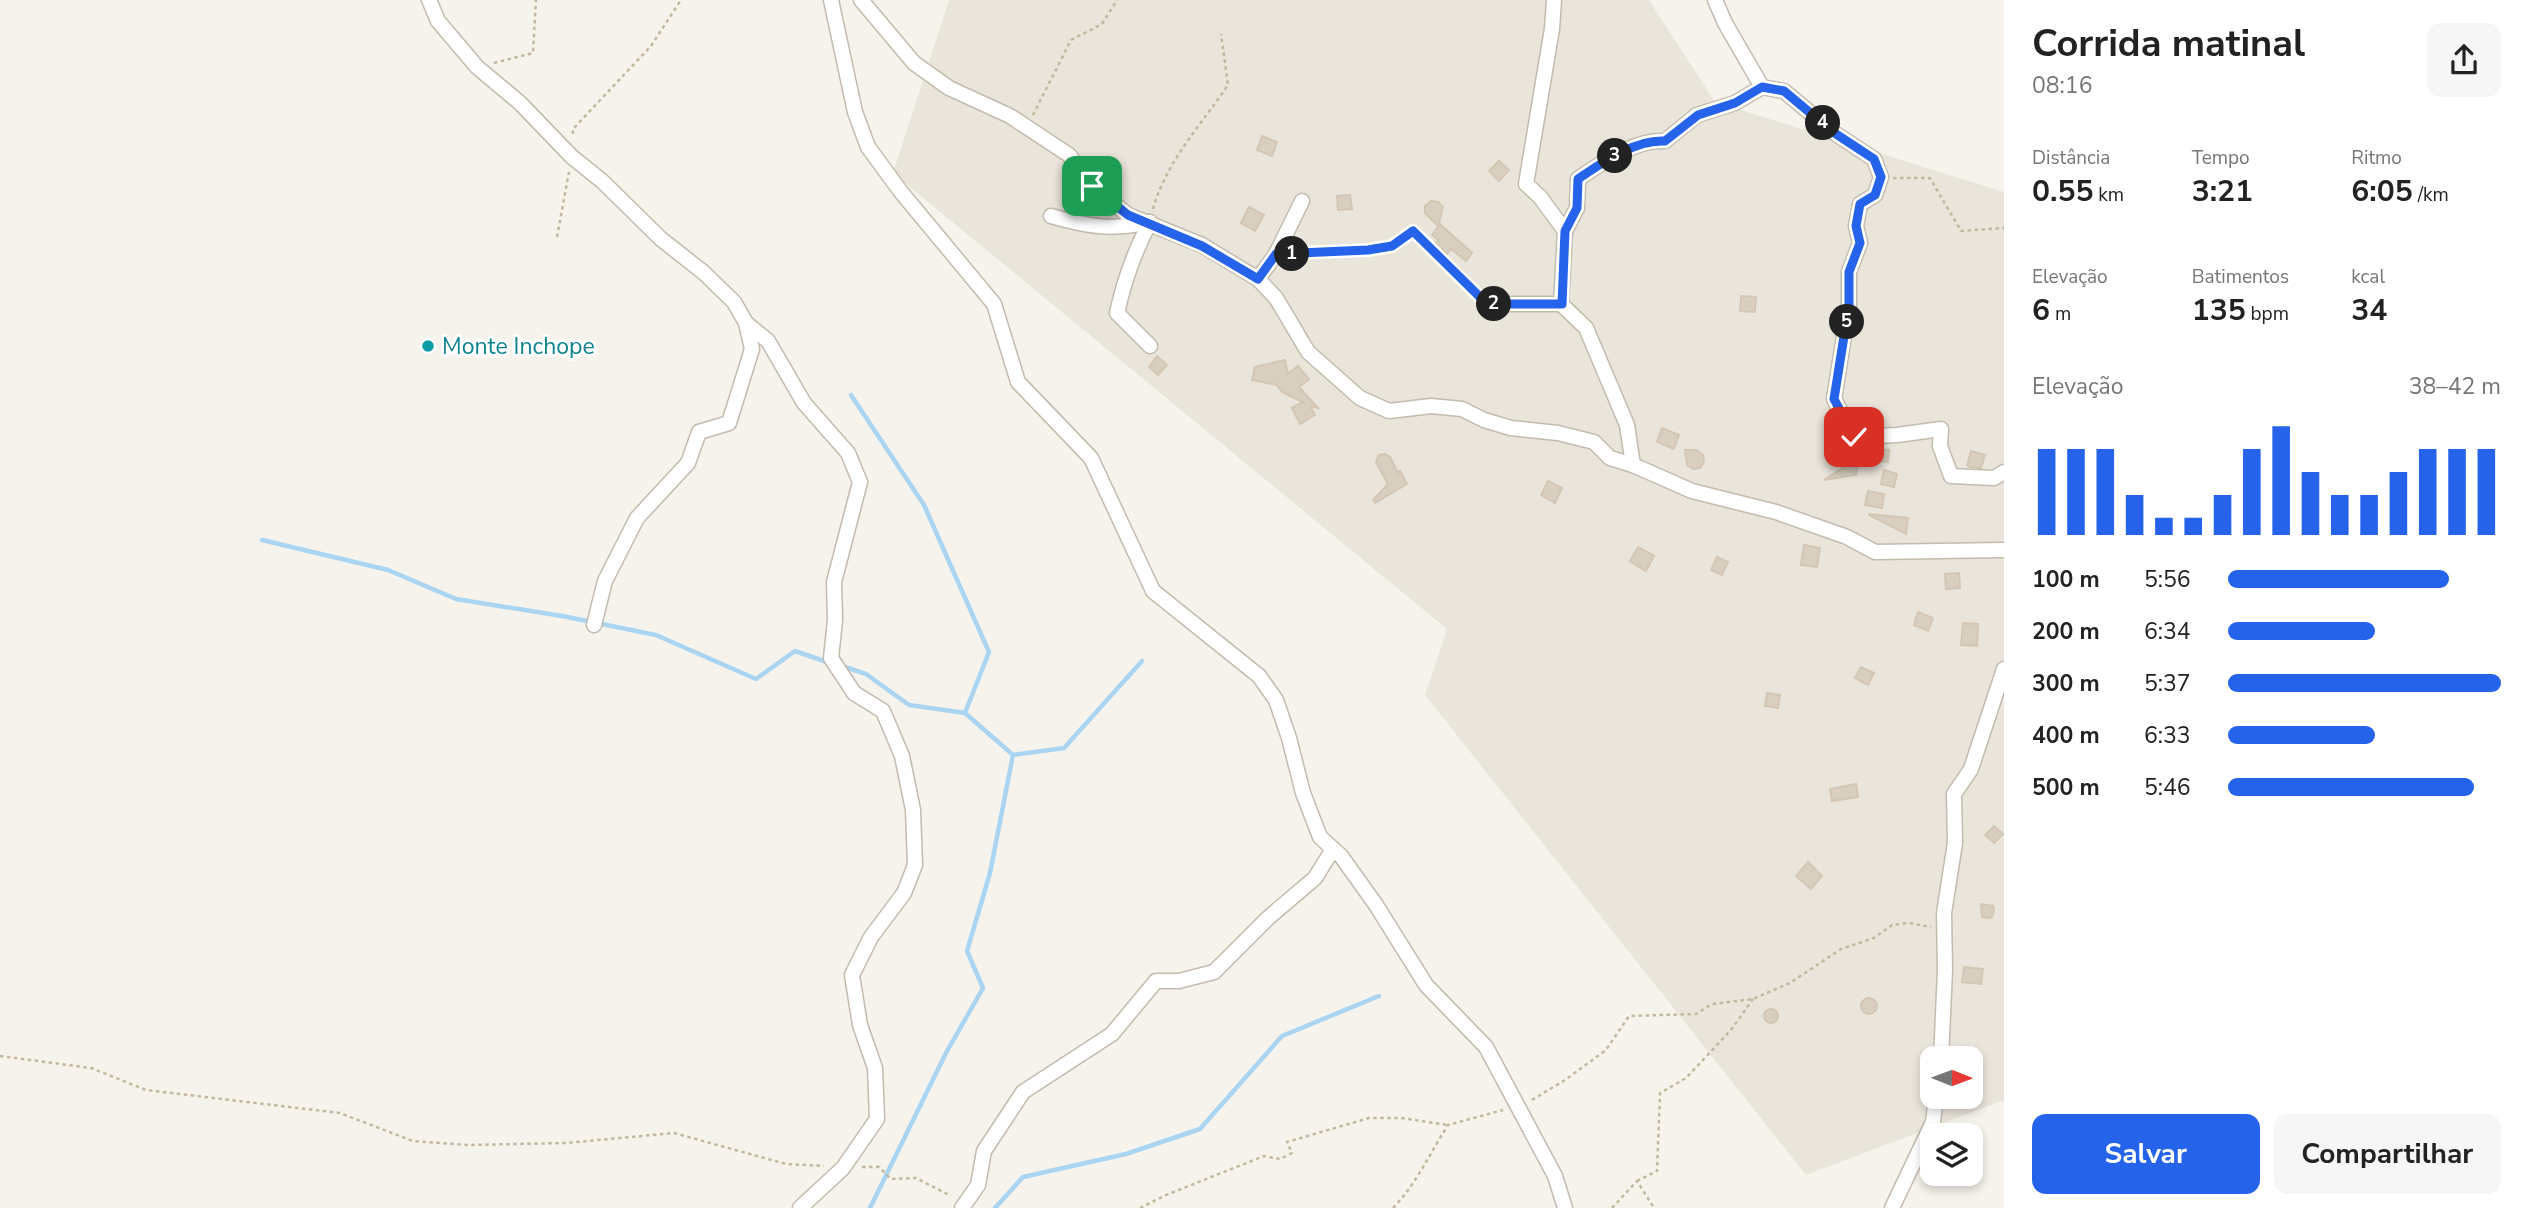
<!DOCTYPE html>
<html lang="pt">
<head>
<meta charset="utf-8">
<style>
	body { margin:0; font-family:"Nunito Sans",sans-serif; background:#f6f6f6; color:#222; height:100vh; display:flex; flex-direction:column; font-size:26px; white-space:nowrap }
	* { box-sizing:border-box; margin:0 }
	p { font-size:23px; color:#767676 }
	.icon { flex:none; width:38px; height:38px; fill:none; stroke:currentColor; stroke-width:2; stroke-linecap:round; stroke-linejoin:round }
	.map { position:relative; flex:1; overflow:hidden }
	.panel { display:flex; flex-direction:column; background:#fff; width:525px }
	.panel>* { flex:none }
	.needle { width:46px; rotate:91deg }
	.controls { position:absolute; left:1920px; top:1046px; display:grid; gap:14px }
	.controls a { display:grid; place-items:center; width:63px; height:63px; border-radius:14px; background:#fff; box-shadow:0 4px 10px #0003; font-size:35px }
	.pin { position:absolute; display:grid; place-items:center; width:60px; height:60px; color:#fff; margin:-30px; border-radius:14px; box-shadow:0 4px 10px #0006 }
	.km { position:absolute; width:35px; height:35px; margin:-18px; border-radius:50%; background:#222; color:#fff; font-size:19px; line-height:35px; text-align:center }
	.round { display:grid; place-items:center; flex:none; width:74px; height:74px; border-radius:14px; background:#f6f6f6 }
	.head { display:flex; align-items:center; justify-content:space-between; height:119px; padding:0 28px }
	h1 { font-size:38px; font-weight:700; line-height:52px }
	.metrics { display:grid; grid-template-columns:repeat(3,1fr); gap:10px; height:119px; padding:7px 28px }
	.metrics div { display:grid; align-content:center }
	.metrics b { font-size:30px; font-weight:700 }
	.metrics small { font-size:19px; font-weight:400 }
	.metrics p { font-size:19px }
	.chart { height:196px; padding:14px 28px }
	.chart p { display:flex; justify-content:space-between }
	.chart svg { width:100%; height:126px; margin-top:7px; stroke:#2563eb; stroke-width:6 }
	.primary-button { display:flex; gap:14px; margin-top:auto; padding:14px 28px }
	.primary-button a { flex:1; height:80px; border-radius:14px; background:#2563eb; color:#fff; font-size:28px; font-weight:700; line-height:80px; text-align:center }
	.primary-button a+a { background:#f6f6f6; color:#222 }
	ul { padding:0 28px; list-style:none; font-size:23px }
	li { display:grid; grid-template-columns:112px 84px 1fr; align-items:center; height:52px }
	li i { height:18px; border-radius:9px; background:#2563eb }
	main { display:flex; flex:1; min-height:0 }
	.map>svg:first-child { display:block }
	.residential { fill:#eae5da; fill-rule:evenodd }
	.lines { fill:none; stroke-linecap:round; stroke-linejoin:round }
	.stream { stroke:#a9d4f2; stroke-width:4.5 }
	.building { fill:#d8cfc1; stroke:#d3c7b4; stroke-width:2 }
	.minor-casing { stroke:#c2bbae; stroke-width:17 }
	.path { stroke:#c4b79f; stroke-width:2.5; stroke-dasharray:3.5 3.5; stroke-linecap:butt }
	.minor { stroke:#fff; stroke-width:14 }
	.route-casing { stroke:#fff; stroke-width:14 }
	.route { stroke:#2563eb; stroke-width:9 }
	.culture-dot { fill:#0f9aa8; stroke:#fff; stroke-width:2.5 }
	.labels { text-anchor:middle; stroke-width:6; stroke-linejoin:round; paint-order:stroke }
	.culture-label { font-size:23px; fill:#0d838f; stroke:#fff; text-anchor:start }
</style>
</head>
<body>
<main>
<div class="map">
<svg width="2004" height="1208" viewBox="0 0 2004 1208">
	<rect width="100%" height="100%" fill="#f6f3ec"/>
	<path class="residential" d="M949,0h700l66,102 289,90v908l-198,75 -381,-480 22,-66 -554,-456zM1932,1059h38v38h-38z"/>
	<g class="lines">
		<g class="stream">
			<path d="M851,395l73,110 65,147 -24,61 48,42"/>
			<path d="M262,540l126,30 68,29 106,17 94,19 100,44 39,-28 35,12"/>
			<path d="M842,666l24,8 43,31 56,8"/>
			<path d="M870,1208l76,-155 37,-65 -16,-37 23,-78 23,-118 51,-7 78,-87"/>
			<path d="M995,1208l28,-31 103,-23 74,-25 82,-93 97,-40"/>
		</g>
	</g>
	<g class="building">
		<path d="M1262,136l15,6 -5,14 -15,-6z"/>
		<path d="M1499,161l10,9 -10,11 -10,-10z"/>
		<path d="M1350,195l2,14 -14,1 -1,-14z"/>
		<path d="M1431,201l7,1 5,5 -5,19 -13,-13v-7z"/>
		<path d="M1249,207l15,8 -9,16 -14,-8z"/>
		<path d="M1440,224l32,29 -6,8 -15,-12 -4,5 -12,-11 4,-3 -7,-5z"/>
		<path d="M1741,296l15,1 -1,15 -15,-1z"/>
		<path d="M1157,356l10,9 -9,10 -9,-8z"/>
		<path d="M1285,360l3,14 10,-8 11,13 -10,8 19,21 -8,-2 5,9 -15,9 -8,-16 11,-6 -21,-10 -5,-7 -25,-5 3,-13z"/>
		<path d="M1662,428l17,7 -5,14 -17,-7z"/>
		<path d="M1854,447l35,3 -1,12 -30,-3 -2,16 -32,5 33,-21h-2z"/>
		<path d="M1685,450h12l6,5 1,7 -4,6 -7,1 -6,-4z"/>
		<path d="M1971,451l14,4 -4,13 -11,-1 -3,-2z"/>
		<path d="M1385,454l5,3 8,16 2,-2 7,13 -32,19 -2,-3 15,-16 -12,-22 3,-7z"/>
		<path d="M1884,470l13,4 -3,13 -13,-3z"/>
		<path d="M1548,481l14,7 -7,15 -14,-8z"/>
		<path d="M1868,491l16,3 -2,14 -17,-3z"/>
		<path d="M1869,514l39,4 -2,16 -37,-19z"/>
		<path d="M1804,545l16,3 -3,19 -16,-2z"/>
		<path d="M1638,547l16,9 -8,15 -16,-10z"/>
		<path d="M1717,557l11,5 -6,13 -11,-5z"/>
		<path d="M1959,573l1,15 -14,1 -1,-15z"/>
		<path d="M1918,612l15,6 -5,13 -14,-6z"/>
		<path d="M1963,623l15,1 -1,22 -16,-1z"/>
		<path d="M1861,667l13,6 -6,12 -13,-7z"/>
		<path d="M1767,693l13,2 -2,13 -13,-2z"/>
		<path d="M1856,784l2,13 -26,4 -2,-12z"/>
		<path d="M1994,826l9,8 -9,9 -9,-8z"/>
		<path d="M1808,862l14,14 -11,13 -15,-13z"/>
		<path d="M1981,904l12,2 1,4 -2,7 -3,1 -7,-1z"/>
		<path d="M1964,967l19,2 -2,15 -19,-2z"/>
		<circle cx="1869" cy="1006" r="8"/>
		<circle cx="1771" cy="1016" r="7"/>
	</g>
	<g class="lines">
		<defs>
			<g id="minor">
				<path d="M429,0l9,21 39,46 43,36 52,54 30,24 59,58 42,33 31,30 12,21 6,26 -23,74 -30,9 -11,31 -51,55 -32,63 -11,44"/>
				<path d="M831,0l24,112 13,35 33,45 93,112 24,78 73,76 62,133 106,85 17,24 13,38 14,55 17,44 21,19 35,49 50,80 60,62 69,129 10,32"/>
				<path d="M861,0l53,63 35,25 61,28 59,39 23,31 36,29 74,30 56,34 18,19 32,54 52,46 29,13 42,-5 31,3 22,11 27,8 47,5 36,9 16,16 23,7 59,26 84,21 71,25 28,15 129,-2"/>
				<path d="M1554,0l-2,29 -26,155 14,13 25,34 -4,73"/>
				<path d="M1715,0l10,23 37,64 22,4 49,41 41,27 7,18 -6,18 -15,9 -4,22 4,17 -11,29v33l-15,94 20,38 43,-2 44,-6 -1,17 11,30 43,2 10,-6"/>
				<path d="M1051,216c36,10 60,15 98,6"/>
				<path d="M1565,231l12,-23 1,-29c24,-16 56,-40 87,-38l32,-26 38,-12 27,-16"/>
				<path d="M1258,279l18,-25 26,-53"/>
				<path d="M1487,304h74l25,24 41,97 6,40"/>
				<path d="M746,323l22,18 36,62 44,50 12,29 -26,100 1,38 -4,38 23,35 29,18 19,45 11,54 2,55 -11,28 -33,44 -19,38 8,50 15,43 2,51 -34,49 -43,40"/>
				<path d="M1150,346l-33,-33c7,-32 17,-61 33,-91"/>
				<path d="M1941,1059l4,-89 -1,-57 11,-70 -1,-49 17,-25 33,-100"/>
				<path d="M962,1208l16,-23 6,-34 39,-59 89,-58 44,-53h23l35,-9 54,-54 47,-40 18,-29"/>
				<path d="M1892,1208l41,-86 3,-25"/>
			</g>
		</defs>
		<use href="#minor" class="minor-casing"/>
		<g class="path">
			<path d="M494,63l39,-10 3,-53"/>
			<path d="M1033,115l38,-75 31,-16 15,-24"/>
			<path d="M573,134v-5l78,-83 30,-46"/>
			<path d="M1893,178h37l31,53 43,-3"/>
			<path d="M1153,209c13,-47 48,-84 75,-124l-7,-51"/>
			<path d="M557,237l12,-65"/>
			<path d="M1291,254l77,-4 24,-4 21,-15 64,64"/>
			<path d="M0,1056l91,12 55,22 194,23 73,28 55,4 98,-2 108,-10 112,31 38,2"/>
			<path d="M1532,1100l33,-20 41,-30 23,-34 67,-2 16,-10 41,-5 37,-16 51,-34 33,-11 18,-13 17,-2 22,4"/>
			<path d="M862,1167h17l12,12 25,-1 35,18"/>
			<path d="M1637,1181l20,-10 3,-78 26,-15 45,-48 22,-31"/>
			<path d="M1140,1208l26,-13 98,-39 16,3 12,-6 -5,-11 82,-24h32l47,7"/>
			<path d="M1393,1208c24,-25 37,-55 55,-83l55,-15"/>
			<path d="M1612,1208l25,-27 17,27"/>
		</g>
		<use href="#minor" class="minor"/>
	</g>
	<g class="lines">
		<defs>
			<path id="route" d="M1092,186l36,29 74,31 56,33 18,-25 92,-4 24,-4 21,-15 74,73h75l3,-73 12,-23 1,-29c24,-16 57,-40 87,-38l33,-26 37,-12 27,-16 22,4 49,41 41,27 7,18 -6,18 -15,9 -4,22 4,17 -11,29v33l-15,94 20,38"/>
		</defs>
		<use href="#route" class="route-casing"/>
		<use href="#route" class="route"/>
	</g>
	<circle class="culture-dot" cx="428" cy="346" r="7"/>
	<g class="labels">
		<g class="culture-label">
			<text x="442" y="354">Monte Inchope</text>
		</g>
	</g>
</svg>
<div class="controls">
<a><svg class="needle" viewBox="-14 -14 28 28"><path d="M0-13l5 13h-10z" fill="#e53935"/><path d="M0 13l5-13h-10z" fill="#767676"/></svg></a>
<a><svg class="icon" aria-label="layers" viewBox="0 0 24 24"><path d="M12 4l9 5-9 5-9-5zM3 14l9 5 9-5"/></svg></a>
</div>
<div class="pin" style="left:1092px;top:186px;background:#1e9e55"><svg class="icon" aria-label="arrive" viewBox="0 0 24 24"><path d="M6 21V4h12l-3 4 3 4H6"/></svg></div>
<div class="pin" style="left:1854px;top:437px;background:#d93025"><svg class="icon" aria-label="check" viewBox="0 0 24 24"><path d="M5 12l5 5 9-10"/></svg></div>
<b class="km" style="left:1292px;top:254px">1</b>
<b class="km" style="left:1494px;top:304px">2</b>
<b class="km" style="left:1615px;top:156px">3</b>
<b class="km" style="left:1823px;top:123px">4</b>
<b class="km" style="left:1847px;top:322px">5</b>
</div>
<section class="panel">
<div class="head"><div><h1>Corrida matinal</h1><p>08:16</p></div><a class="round"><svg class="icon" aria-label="share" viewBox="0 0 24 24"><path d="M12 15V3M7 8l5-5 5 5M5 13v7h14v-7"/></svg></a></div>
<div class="metrics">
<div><p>Distância</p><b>0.55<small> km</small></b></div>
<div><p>Tempo</p><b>3:21</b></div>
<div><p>Ritmo</p><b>6:05<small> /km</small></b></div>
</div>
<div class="metrics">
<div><p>Elevação</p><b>6<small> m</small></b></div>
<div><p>Batimentos</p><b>135<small> bpm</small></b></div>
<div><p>kcal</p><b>34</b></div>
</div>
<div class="chart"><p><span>Elevação</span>38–42 m</p>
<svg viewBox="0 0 160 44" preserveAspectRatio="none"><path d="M5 44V14M15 44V14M25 44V14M35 44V30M45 44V38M55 44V38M65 44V30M75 44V14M85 44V6M95 44V22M105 44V30M115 44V30M125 44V22M135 44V14M145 44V14M155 44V14"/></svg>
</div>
<ul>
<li><b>100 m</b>5:56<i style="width:81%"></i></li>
<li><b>200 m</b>6:34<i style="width:54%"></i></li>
<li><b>300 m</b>5:37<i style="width:100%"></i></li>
<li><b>400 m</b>6:33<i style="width:54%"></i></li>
<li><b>500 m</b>5:46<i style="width:90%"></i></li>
</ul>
<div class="primary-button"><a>Salvar</a><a>Compartilhar</a></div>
</section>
</main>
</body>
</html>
